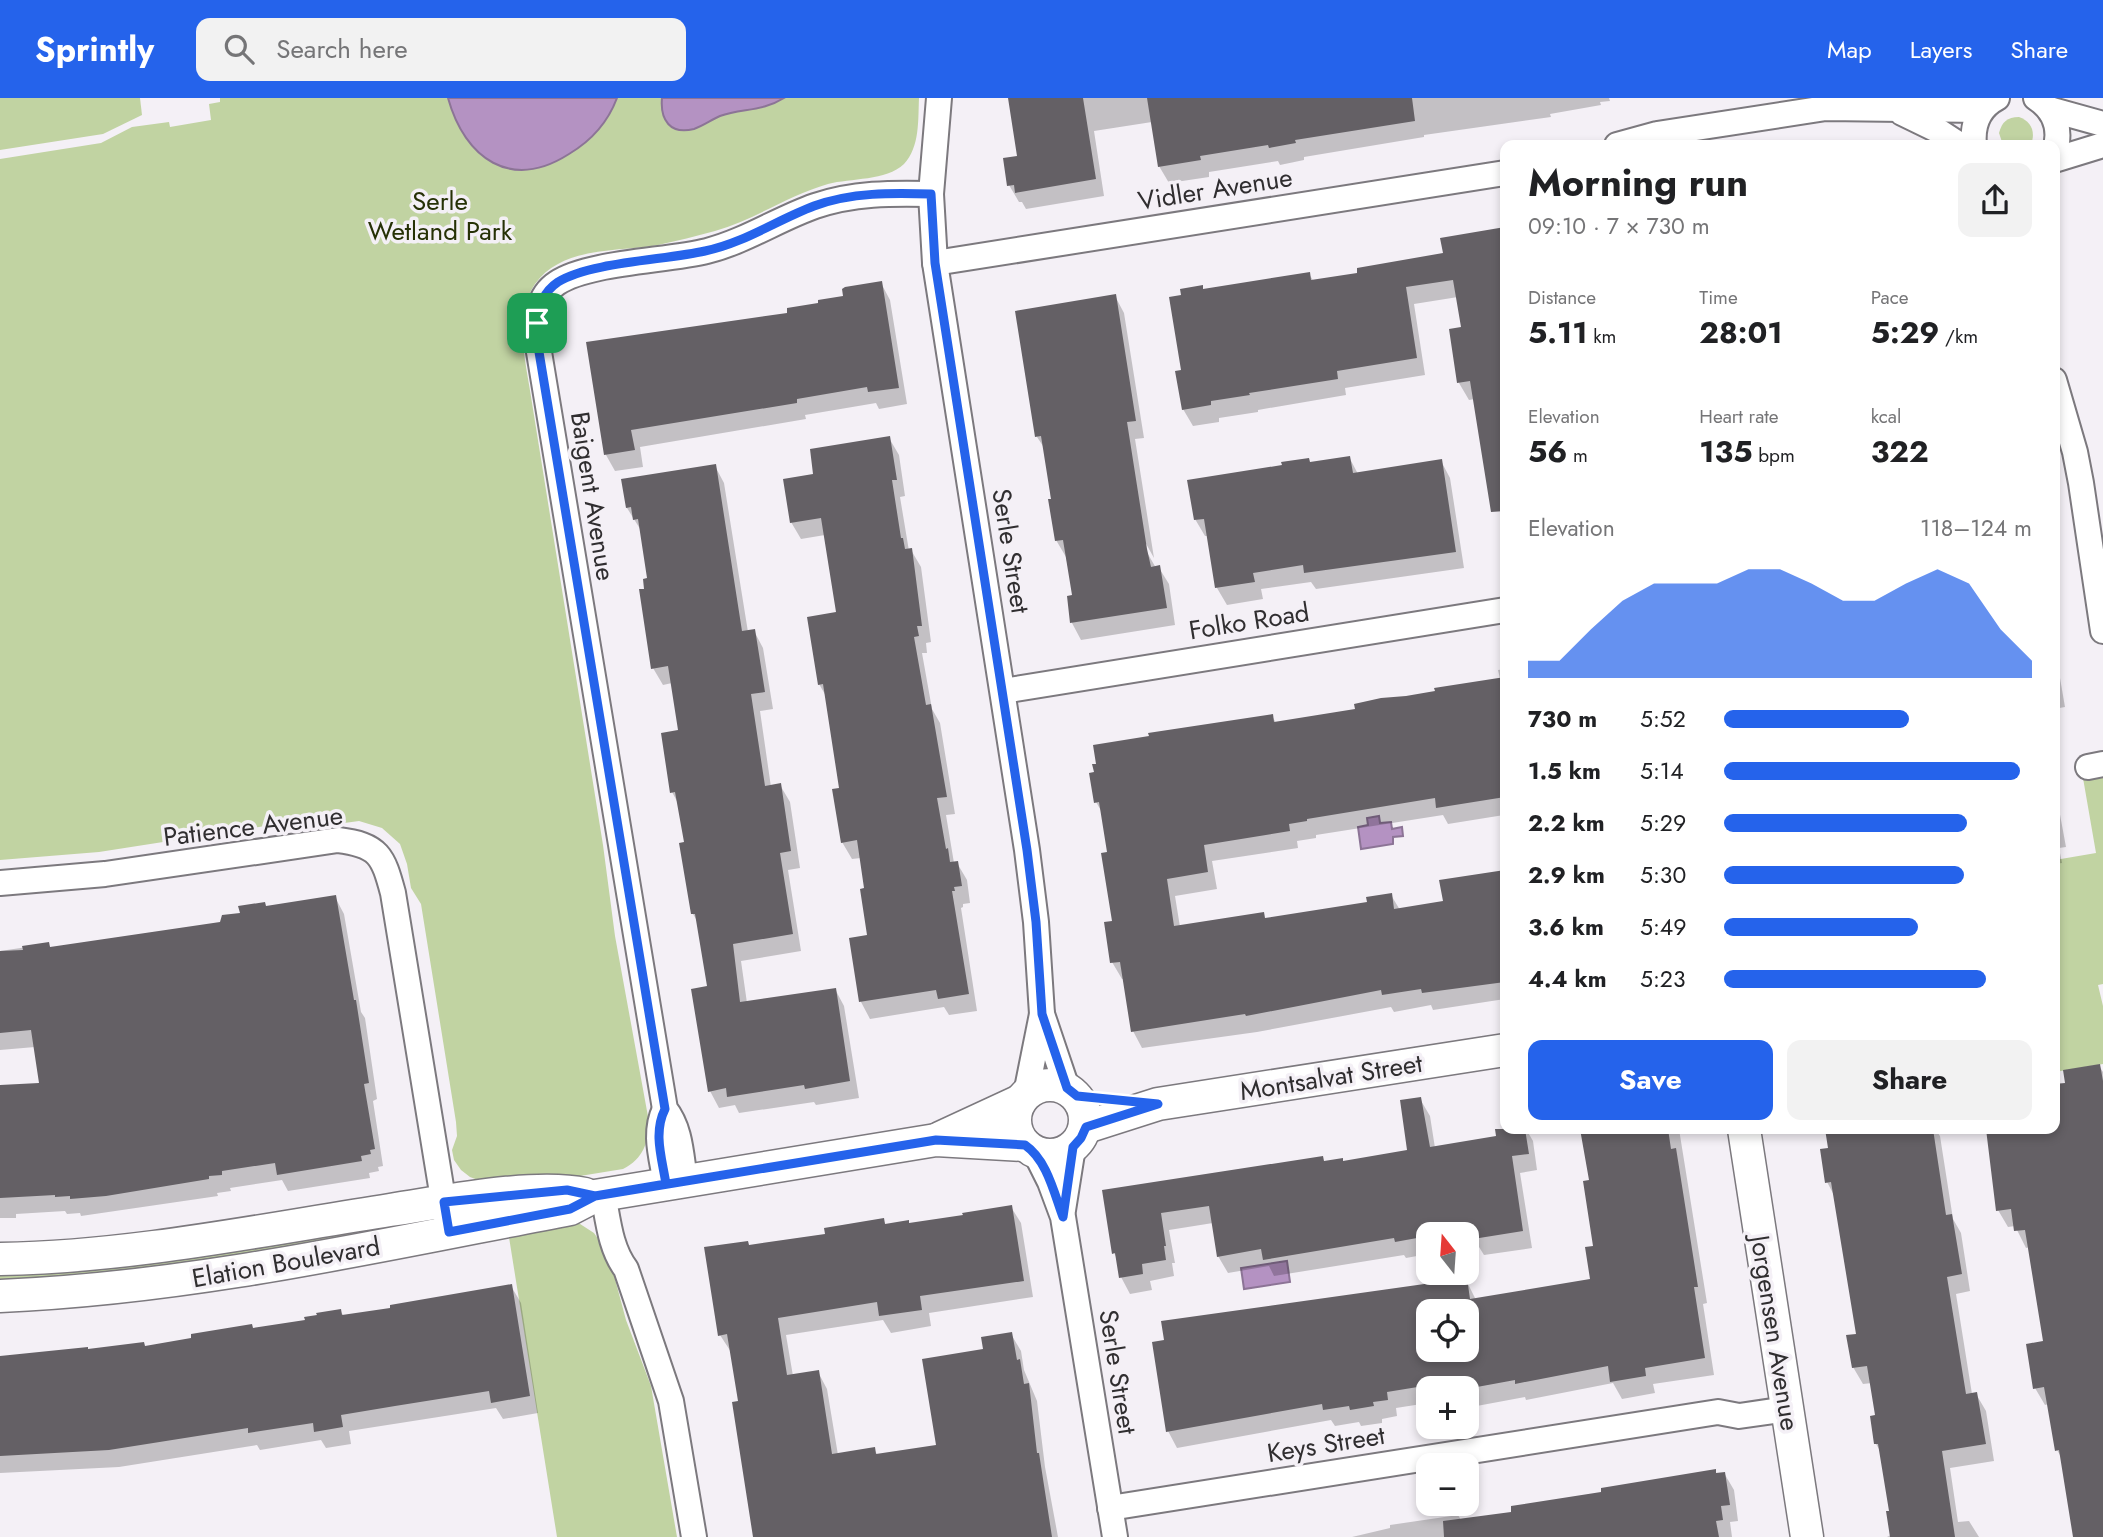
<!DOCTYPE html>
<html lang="en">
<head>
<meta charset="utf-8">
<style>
	body { margin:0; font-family:Jost,sans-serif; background:#f2f2f2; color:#202124; height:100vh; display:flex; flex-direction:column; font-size:26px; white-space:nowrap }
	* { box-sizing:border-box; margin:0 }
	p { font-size:23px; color:#757577 }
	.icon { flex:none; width:38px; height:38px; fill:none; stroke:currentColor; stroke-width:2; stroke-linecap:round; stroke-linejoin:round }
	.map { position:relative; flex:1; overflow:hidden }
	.sheet { position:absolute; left:1500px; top:42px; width:560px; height:994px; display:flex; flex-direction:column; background:#fff; border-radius:14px; box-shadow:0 4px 10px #0003 }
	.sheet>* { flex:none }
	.needle { width:46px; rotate:343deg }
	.fabs { position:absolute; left:1416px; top:1124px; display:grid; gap:14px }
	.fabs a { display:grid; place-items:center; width:63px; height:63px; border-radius:14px; background:#fff; box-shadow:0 4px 10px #0003; font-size:35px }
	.pin { position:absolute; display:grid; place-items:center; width:60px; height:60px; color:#fff; margin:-30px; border-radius:14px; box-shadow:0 4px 10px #0006 }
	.round { display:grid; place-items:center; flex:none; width:74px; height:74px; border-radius:14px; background:#f2f2f2 }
	.overview { display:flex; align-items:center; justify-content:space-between; height:119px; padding:0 28px }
	h1 { font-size:38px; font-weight:700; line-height:52px }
	.metrics { display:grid; grid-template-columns:repeat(3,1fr); gap:10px; height:119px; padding:7px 28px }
	.metrics div { display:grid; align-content:center }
	.metrics b { font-size:30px; font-weight:700 }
	.metrics small { font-size:19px; font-weight:400 }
	.metrics p { font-size:19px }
	.chart { height:196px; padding:14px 28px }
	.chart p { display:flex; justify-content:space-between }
	.chart svg { width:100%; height:126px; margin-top:7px; fill:#2563eb; opacity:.7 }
	.primary-button { display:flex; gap:14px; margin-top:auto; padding:14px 28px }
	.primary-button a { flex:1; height:80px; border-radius:14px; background:#2563eb; color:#fff; font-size:28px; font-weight:700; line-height:80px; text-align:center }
	.primary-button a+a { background:#f2f2f2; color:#202124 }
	ul { padding:0 28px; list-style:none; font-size:23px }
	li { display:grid; grid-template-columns:112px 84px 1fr; align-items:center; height:52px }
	li i { height:18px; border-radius:9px; background:#2563eb }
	header { display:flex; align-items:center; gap:42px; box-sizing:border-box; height:98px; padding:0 35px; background:#2563eb; color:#fff }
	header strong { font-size:33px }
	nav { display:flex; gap:38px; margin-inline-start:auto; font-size:24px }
	.search { width:490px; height:63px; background:#f2f2f2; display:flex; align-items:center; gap:18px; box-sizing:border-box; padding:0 24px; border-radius:14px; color:#757577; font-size:26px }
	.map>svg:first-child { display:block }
	.green { fill:#c1d3a2 }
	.water { fill:#b492c2; stroke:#8c7496; stroke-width:2 }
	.shadow { fill:#0003; fill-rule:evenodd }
	.building { fill:#646065; fill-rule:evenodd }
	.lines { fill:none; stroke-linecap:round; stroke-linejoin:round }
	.minor-casing { stroke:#7c797e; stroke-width:28 }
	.tertiary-casing { stroke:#7c797e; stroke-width:35 }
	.minor { stroke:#fff; stroke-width:24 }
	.tertiary { stroke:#fff; stroke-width:32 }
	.route-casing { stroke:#fff; stroke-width:14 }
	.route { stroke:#2563eb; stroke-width:9 }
	.labels { text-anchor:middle; stroke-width:7; stroke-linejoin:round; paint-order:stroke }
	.street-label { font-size:26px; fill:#302e30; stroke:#f4f0f6 }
	.park-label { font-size:26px; fill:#263106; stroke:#f4f0f6 }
</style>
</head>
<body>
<header>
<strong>Sprintly</strong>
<div class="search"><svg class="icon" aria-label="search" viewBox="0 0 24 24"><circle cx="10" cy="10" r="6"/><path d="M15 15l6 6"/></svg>Search here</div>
<nav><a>Map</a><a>Layers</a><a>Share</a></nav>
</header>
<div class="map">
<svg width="2103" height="1439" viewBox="0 0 2103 1439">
	<rect width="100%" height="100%" fill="#f4f0f6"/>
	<g class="green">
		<path d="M0,0h140l2,17 -39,19 -103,16z"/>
		<path d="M220,0h699c-1,22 1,49 -15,66 -18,17 -53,14 -76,20 -39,11 -74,36 -113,47 -19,5 -38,10 -57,14 -40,7 -96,1 -123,39 -23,33 -8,82 -3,119l71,442 12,91 34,186c-1,21 -5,36 -26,47l-80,13h-60l-13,-5 -9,-7 -7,-10 -2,-10 5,-14 -1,-14 -35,-218 -10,-16 -4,-24 -7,-20 -18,-16 -23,-7 -59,8 -15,-6 -186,29 -99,8v-701l101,-16 31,-16 37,-5 1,5 41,-7 -2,-16 11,-2z"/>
		<path d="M2019,19c12,4 17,15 12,27l-28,1 -4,-12c3,-11 8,-16 20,-16z"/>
		<path d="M2103,677v209l-5,1 5,21v58l-48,8v-212l41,-7 -13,-75z"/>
		<path d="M577,1124l17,11 14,20 18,67 25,66 26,151h-120l-49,-306z"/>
		<path d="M389,1125l2,8 -9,5 -382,52v-19z"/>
	</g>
	<g class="water">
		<path d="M448,0h169c-9,24 -26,43 -48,56 -58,37 -104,5 -121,-56z"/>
		<path d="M662,0h122c-22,14 -42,10 -64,18 -9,4 -17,10 -26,13 -24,6 -34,-9 -32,-31z"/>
		<path d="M1379,718l1,7 11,-1 1,7 10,-2 1,9 -10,1v7l-32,5 -3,-22 10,-2 -1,-7z"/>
		<path d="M1287,1163l3,21 -46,7 -3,-21z"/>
	</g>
	<g class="shadow">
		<path d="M1013,0h596l1,3 -10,1 1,3 -51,9 1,3 -127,18v2l-120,20v3l-24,5 -2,-4 -69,11v5l-40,6 -10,-17 -7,-44 -58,9 10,65 -78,13 -4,-7h-3l-10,-17 10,-28z"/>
		<path d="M1505,131v254l-30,-84 -6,1 -10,-17 4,-54 -5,-32 -44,7 11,71 -80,13 1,7 -88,15v2l-39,6v4l-26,4 -10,-17v-112l19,-10 2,4 105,-17 5,8 45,-8 86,-19z"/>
		<path d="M881,185l9,17 17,104 -28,5 -3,-6 -71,12 1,4 -166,28 3,20 -28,4 -9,-16 -18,-111 201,-30 56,-17z"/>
		<path d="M1115,198l9,17 20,125 -9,1 19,119 -10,-18 -3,2 15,26h3l10,16 6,41 -94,15 -9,-17 -3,-26 5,-1 -8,-39 -10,-17 -11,-91 -8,-12z"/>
		<path d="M889,340l10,17 6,41 -5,1 9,54 2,-1 10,17 10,75 -5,1 1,10h-5l10,56 8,14 15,91 -9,1 8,48h3l10,17 3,23 -7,1v3l-2,1 16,103 -28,4 -5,-8 -74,12 -9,-17 -10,-62 18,-3 -3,-48 -5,-31 -9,1 -10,-17 -1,-53 -15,-93 -7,-12 19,-70 -13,-79 -24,4 -10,-17 24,-47z"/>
		<path d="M1349,359l9,17 83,-13 9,17 14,90 -148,21 -5,-7 -50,7 2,10 -36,6 -10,-17 -9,-52h-3l-10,-17 116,-56z"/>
		<path d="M715,368l9,17 24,149 6,-1 9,17 10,61 -13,2 11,76 9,-2 10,17 10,66 -12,2 13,81 -60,10 6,42 88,-14 9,17 15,92 -43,7 -2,-3 -75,11 -4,-8 -16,3 -9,-17 -1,-103 -10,-64 -6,-10 -7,-71 -7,-38 -7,-13 9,-61 -9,-48 -9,2 -10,-17 -7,-78 3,-10 -7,-48 -15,-24 -4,-28z"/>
		<path d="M1505,571v86l-10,1 9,59 -56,9 -5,-9 -127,20v3l-19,3 1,7 -86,13 5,28 -42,7 5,31 86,-7 103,-17 22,-8 9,15 45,-8 60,-31v128l-72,11 -2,-5 -37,7 -3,-5 -134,25 -115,16 -9,-17 -8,-52h-3l-10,-17 2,-40 -5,-68 -6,-40 -7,-12 176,-86 4,7 81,-13 143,-31 -2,-9z"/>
		<path d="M2054,571l6,9 5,29 -11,2z"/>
		<path d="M2054,684l12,65 -7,1 3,15 -8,1z"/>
		<path d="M335,799l9,17 17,98 4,6 12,81 -4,2 10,65 -5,1 1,4 -10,2 1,5 -82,13 -6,-11 -52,8 1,3 -14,2 1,3 -137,20 -1,-3 -13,1 -2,-3 -49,3v4h-16v-131l41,-2 -6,-38 -35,3v-99l48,-7 3,5 171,-26 45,-15z"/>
		<path d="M2099,968l4,6v465h-28l-12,-77 -6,-10 -8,-46 -4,1 -10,-17 10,-45 -15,-96 -4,1 -11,-22 -7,1 -10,-17 -11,-81h67l13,-45z"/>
		<path d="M1420,1001l10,17 5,32 63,-11 -1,-8h29l7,12 4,29 -17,3 12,75 -48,7 -5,-8 -13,1v-14h-38v20l-22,4 -2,-3 -130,21 -5,-10 -41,7 -10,-17 -5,-33 -44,7 6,33h-3l2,13 -24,5 2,9 -22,4 -9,-17 -3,-17 -4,-7 -10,-62 221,-29h19l65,-10z"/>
		<path d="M1582,1031h97l28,174 -4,1 11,71 -61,9 2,9 -33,6 -9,-16 -87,17 -1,-3 -59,11v-20h-38v15l-32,5 1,8 -15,3v4l-21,3 -2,-4 -24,4 -4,-6 -154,28 -9,-17 298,-151 10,20 116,-20 3,-33 -4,-65zM1428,1213h38v38h-38z"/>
		<path d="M1827,1031h108l5,7 13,83 8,14 9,58 -14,3 16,100h4l10,17 8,50 -44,7 8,54 11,-1 10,16h-92l4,-2v-23l-9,-58 -6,-10 1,-27 -5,-34 -9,1 -10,-17 5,-32 -23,-138 -8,-15 3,-33z"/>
		<path d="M1011,1109l10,16 12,74 -104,16 2,13 -40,7 -8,-13 -97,15 7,41 25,-4 9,17 11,66 36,-6 4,7 60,-10 47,-96 26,-16 10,17 3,19 13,31 8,66 13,70h-304l-14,-134 -9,-51 -11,-17 29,-88 78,-12 56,-15 3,5 23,-1 56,-8z"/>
		<path d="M511,1188l10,17 17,110 -35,6 -7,-11 -147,23 2,13 -25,4 -5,-8 -61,10 -3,-5 -138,22 -119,6v-116l145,-10 162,-26 33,-10 4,5 48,-6z"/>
		<path d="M1715,1373l2,3 7,-1 10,17 4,31 -8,1 2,15h-380l38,-9v-3l68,-10 3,5 52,-6z"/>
	</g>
	<g class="building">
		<path d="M1008,0h75l13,81 -81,14 -1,-8 -7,1 -4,-28 14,-2z"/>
		<path d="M1147,0h265l3,23 -120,19 1,3 -27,5 -1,-3 -68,11 1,4 -43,7z"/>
		<path d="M1505,129v284l-14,1 -21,-131 -13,2 -8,-54 12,-2 -8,-47 -47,7 11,71 -80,13 1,8 -89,14 1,2 -39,6v4l-29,5 -7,-39 6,-1 -12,-73 12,-2 -1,-6 23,-4v4l107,-17 1,8 46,-7v-5l86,-15 -3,-15z"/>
		<path d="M882,183l17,107 -31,4 -1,-5 -70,12v4l-166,27 4,20 -31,5 -18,-113 201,-29v-5l31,-5v-3l25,-4 -1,-7 3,-2z"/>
		<path d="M1116,196l20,127 -9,1 20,127 4,18 9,-2 7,43 -97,15 -3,-27 5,-1 -9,-55 -8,1 -7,-42h3l-10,-63 -6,1 -20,-126z"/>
		<path d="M890,338l7,44h-5l9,58h2l2,11 7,-1 10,78h-5l2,10 -5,1 12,68 5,-1 16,93 -10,1 9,51 2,-1 2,14 8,-1 4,25 -8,1 1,4h-3l17,103 -31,5 -2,-9 -77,12 -10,-64 18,-3 -7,-46 4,-1 -7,-48 -16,3 -9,-54 7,-1 -16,-104 -5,1 -11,-68 29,-5 -15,-94 -31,5 -7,-44 30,-5 -3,-25z"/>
		<path d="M1350,358l3,17 89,-14 14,93 -152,21 -1,-8 -50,8 2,9 -40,6 -11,-69 -10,1 -7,-40 95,-15 -1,-3 28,-4 1,4z"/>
		<path d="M716,366l26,167 13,-2 10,63 -14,2 14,92 16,-3 10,68 -11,2 13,81 -60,10 7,58 96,-14 14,93 -45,8 -1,-4 -77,12 -1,-9 -18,4 -17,-103 16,-3 -12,-72h-4l-12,-71 5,-1 -9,-50 -5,1 -9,-60 17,-3 -10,-64 -17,3 -12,-80h5l-1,-10 4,-1 -9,-59 -5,1 -2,-13 -5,1 -5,-29z"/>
		<path d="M1505,579v120l-69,11 -1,-10 -128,21v2l-18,3 1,7 -86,14 4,27 -41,7 7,47 90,-14 1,6 102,-16 -1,-5 26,-4 2,16 49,-8 -4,-21 66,-10v112l-83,11 -1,-4 -39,6 -1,-5 -135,26 -1,-2 -114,18 -11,-70 -10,1 -6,-41 8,-1 -11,-68 6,-1 -8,-50 -5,1 -5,-30 5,-1 -2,-8h4l-3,-19 56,-9 -1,-3 125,-19 1,8 81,-13 -1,-5 27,-6 25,-2 29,-5 -1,-3z"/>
		<path d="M336,797l18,105h2l13,83 -5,1 11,65 -5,1 1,4 -10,2 1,5 -85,14 -2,-12 -53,8v4l-13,1v3l-103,17 -36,3v-3l-15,1v-2l-55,3v-113l39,-2 -8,-53 -31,3v-82l23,-1 -1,-4 27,-4 1,5 170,-25 2,-7 18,-2 -2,-7 27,-4 1,4z"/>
		<path d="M2100,966l3,17v456h-30l-14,-87 -4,1 -11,-64 -11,2 -7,-45 17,-3 -18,-111 -11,1 -3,-22 -15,2 -10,-82h68v-45l11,-1 -2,-13z"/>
		<path d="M1421,999l9,50 66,-11 -1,-7h30l4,25 -17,2 11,75 -50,8 -1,-5h-44v2l-33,6 -1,-4 -131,22 -2,-11 -44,8 -8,-51 -48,7 5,33h-2l2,14 -24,4 1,10 -24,4 -4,-25 -3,1 -10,-64 221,-34 1,5 19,-3v3l64,-11 -7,-50z"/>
		<path d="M1580,1031h88l3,20 5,-1 22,139h-4l11,71 -60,10 1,8 -36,6 -2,-16 -93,18v-4l-49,9 -29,-1 -1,-4 -49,8 1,8 -15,2 1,4 -24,4 -1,-4 -26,4 -1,-6 -156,28 -14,-90 12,-2 -3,-19 306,-43 3,21 120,-20 -5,-32 8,-1 -10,-65 6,-1zM1428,1213h38v38h-38z"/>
		<path d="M1825,1031h108l13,86 6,-1 10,60 -15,3 19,117 11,-2 9,52 -44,7 13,86h-65l-4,-26h3l-11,-67h-4l-4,-28 5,-1 -8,-49 -15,2 -6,-33 10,-1 -25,-152 -6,1 -5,-34 8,-1z"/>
		<path d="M1012,1107l12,76 -104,15 2,14 -43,6 -2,-14 -99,16 9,57 32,-5 13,84 43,-7 1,7 60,-9 -14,-86 61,-10 -2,-12 31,-5 5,28 3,-1 4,25 5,-1 8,70h2l13,84h-299l-21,-135 6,-1 -11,-67 -9,2 -14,-89 44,-6 1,4 76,-11 -1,-6 60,-10 1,6 24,-4v3l54,-8 -1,-2z"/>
		<path d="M512,1186l18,112 -39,7 -2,-12 -94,15 -54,9 2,12 -29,5 -1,-9 -65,10v-5l-139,22 -109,6v-100l88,-9v2l56,-7 1,4 46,-8v-4l61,-10 1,4 52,-8 -1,-3 13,-2 -1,-2 25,-4 1,6 48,-7v-3z"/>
		<path d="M1716,1371v4l9,-1 5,33 -9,1 2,14 -7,1 3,16h-275l-1,-16 68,-9v-6l90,-14v-4z"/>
	</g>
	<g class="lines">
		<defs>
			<g id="minor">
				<path d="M939,0l-8,96 4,69 92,587 9,72 6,92 25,74"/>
				<path d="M2036,0c20,13 26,33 18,56"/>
				<path d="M2049,11l54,15"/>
				<path d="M1902,15l35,17 23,15"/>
				<path d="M1617,47l40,-11 169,-26 155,2"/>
				<path d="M1974,47c-2,-20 4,-37 23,-47"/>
				<path d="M2054,62l49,-15"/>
				<path d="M935,165l570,-90"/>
				<path d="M2054,282l21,72 6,31 22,148"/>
				<path d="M1003,593l502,-81"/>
				<path d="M2088,669l15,-3"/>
				<path d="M0,785l105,-9 233,-34c41,5 45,16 55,53l53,324"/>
				<path d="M1026,996l16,-80"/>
				<path d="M665,1011c-12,24 -3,49 1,75"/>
				<path d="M1035,1054l15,30 13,35 52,320"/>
				<path d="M685,1082c-4,-24 -4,-51 -20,-71l-128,-769c0,-22 0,-44 20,-57 31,-21 111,-22 150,-32 39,-10 71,-32 108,-45 38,-13 77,-13 116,-12"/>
				<path d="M603,1096c5,25 7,54 23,75l45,132 23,136"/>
				<path d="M1063,1112l10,-63"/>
				<path d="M1110,1410l608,-96 21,4 48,-7"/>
			</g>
			<g id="tertiary">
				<circle cx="1050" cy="1022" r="35"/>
				<path d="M1086,1029l72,-23 347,-54"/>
				<path d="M1744,1031l63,408"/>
				<path d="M940,1040l80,-37"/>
				<path d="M0,1161c131,-2 261,-29 390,-49 54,-8 143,-27 195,-16"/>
				<path d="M0,1198c193,-8 381,-51 570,-87l25,-13 341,-56 89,5"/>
			</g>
		</defs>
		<use href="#minor" class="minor-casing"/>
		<use href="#tertiary" class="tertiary-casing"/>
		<use href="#minor" class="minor"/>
		<use href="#tertiary" class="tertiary"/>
	</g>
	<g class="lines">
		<defs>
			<path id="route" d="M537,225v17l128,769c-12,24 -3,49 1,75l-71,12 -28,-6 -123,12 5,30 121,-23 25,-13 341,-56 89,5c22,15 29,48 38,72l10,-70 8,-9 5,-11 72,-23 -81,-8 -10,-8 -25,-74 -6,-92 -9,-72 -92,-587 -4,-69c-39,-1 -79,-2 -117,12 -37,14 -70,37 -109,45 -39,9 -115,11 -147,31 -15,10 -19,24 -21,41"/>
		</defs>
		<use href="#route" class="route-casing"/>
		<use href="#route" class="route"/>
	</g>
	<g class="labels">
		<g class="street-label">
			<text transform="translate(1215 91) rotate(-9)" y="9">Vidler Avenue</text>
			<text transform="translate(593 398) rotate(81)" y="9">Baigent Avenue</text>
			<text transform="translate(1011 453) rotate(81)" y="9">Serle Street</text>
			<text transform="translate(1249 523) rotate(-9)" y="9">Folko Road</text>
			<text transform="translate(253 728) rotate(-7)" y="9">Patience Avenue</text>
			<text transform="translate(1331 979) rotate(-9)" y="9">Montsalvat Street</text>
			<text transform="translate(286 1164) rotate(-10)" y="9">Elation Boulevard</text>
			<text transform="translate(1775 1235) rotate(81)" y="9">Jorgensen Avenue</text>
			<text transform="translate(1118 1274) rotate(81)" y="9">Serle Street</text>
			<text transform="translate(1326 1346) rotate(-9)" y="9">Keys Street</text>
		</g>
		<g class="park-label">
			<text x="440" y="112">Serle<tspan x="440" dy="30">Wetland Park</tspan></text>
		</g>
	</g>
</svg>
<div class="fabs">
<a><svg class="needle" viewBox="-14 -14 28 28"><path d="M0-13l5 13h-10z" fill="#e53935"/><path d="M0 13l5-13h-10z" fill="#757577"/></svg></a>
<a><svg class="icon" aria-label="locate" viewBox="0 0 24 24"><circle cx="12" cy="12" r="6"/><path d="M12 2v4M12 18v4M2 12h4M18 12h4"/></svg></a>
<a>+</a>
<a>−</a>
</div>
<div class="pin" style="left:537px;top:225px;background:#1e9e55"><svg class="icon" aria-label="arrive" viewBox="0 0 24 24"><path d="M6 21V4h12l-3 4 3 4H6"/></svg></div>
<section class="sheet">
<div class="overview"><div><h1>Morning run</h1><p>09:10 · 7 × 730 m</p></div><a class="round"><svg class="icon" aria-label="share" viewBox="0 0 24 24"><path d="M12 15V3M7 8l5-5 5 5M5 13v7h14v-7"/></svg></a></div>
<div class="metrics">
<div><p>Distance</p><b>5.11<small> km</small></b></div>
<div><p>Time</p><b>28:01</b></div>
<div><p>Pace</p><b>5:29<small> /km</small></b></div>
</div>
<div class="metrics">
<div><p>Elevation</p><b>56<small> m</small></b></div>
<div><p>Heart rate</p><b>135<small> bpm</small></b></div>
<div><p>kcal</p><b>322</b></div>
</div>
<div class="chart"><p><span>Elevation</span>118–124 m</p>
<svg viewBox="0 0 160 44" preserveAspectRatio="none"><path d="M0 44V38L10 38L20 27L30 17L40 11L50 11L60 11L70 6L80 6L90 11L100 17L110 17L120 11L130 6L140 11L150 27L160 38V44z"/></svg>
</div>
<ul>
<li><b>730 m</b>5:52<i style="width:60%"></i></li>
<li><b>1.5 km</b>5:14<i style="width:96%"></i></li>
<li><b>2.2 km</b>5:29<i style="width:79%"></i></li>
<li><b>2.9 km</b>5:30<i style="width:78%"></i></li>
<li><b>3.6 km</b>5:49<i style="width:63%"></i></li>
<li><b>4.4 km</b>5:23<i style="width:85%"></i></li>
</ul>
<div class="primary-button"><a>Save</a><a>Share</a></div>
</section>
</div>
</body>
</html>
